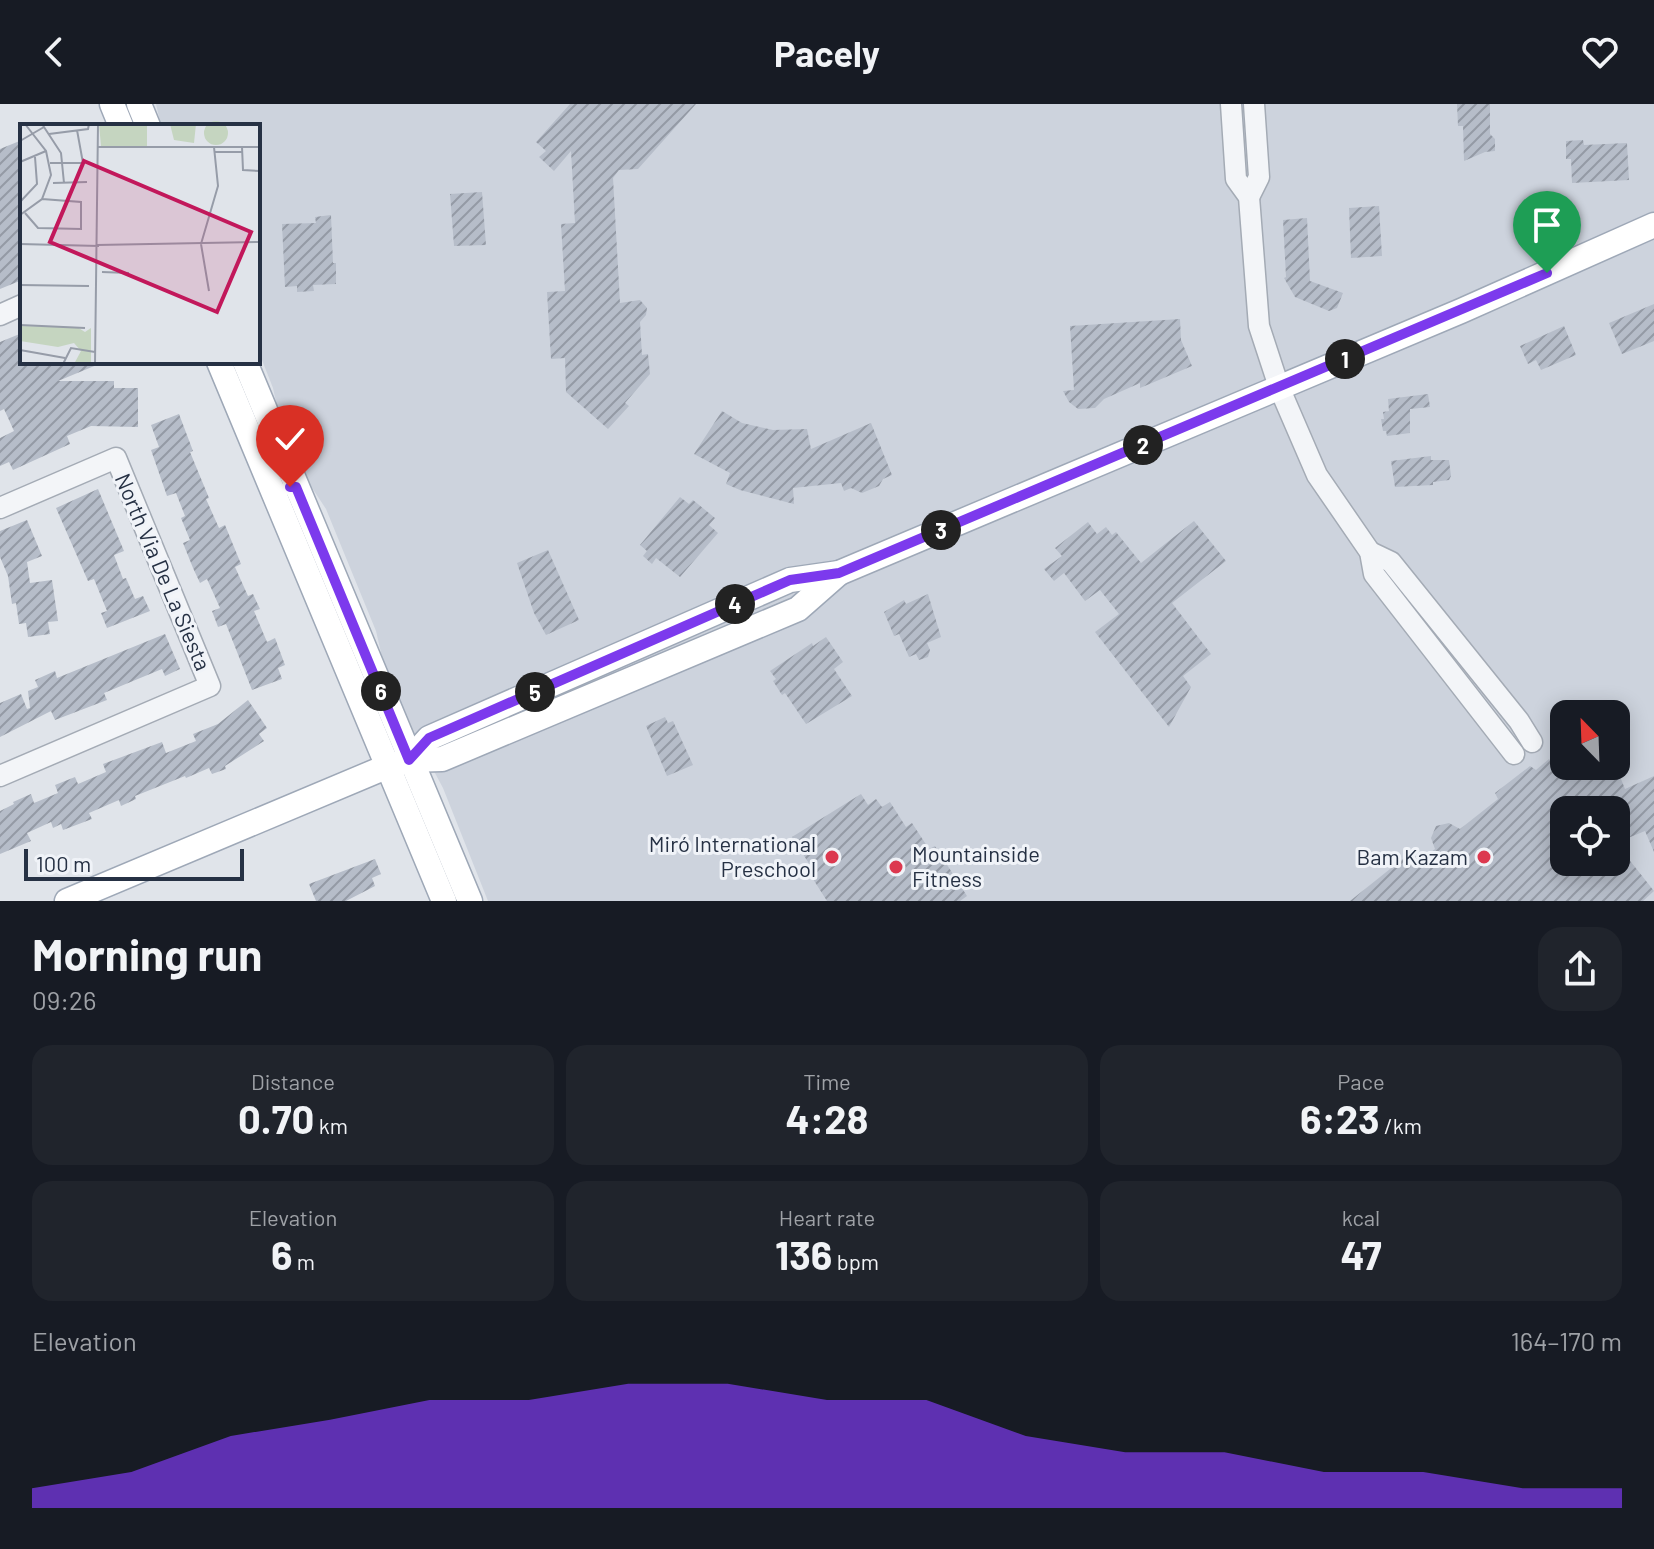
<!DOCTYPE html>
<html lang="en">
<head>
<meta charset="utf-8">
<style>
	body { margin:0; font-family:Barlow,sans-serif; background:#20242c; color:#f1f3f6; height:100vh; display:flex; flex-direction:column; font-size:30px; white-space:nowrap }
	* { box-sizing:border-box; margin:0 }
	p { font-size:26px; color:#9ea1a6 }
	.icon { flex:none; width:44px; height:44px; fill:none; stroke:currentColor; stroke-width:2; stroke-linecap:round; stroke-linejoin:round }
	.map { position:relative; height:797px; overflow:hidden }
	.side { display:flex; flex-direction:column; background:#171b24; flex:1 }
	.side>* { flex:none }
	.needle { width:52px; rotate:337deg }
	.buttons { position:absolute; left:1550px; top:596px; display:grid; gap:16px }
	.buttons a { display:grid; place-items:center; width:80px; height:80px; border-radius:16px; background:#171b24; box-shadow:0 4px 20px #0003; font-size:40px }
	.scale { position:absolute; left:24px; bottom:20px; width:220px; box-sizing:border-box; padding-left:8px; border:4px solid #263144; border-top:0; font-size:22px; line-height:28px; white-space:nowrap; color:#263144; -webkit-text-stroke:6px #f0f3f8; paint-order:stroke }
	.pin { position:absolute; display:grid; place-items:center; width:68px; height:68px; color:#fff; margin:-82px -34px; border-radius:50% 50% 50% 0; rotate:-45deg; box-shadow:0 0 8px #0007 }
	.pin .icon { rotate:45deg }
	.km { position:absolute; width:40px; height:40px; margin:-20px; border-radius:50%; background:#222; color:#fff; font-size:22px; line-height:40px; text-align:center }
	.round { display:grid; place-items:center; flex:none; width:84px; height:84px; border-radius:24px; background:#20242c }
	.overview { display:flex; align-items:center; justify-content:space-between; height:136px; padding:0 32px }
	h1 { font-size:44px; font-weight:700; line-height:60px }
	.stats { display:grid; grid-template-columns:repeat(3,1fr); gap:12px; height:136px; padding:8px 32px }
	.stats div { display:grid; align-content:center; border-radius:20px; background:#20242c; text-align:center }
	.stats b { font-size:40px; font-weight:700 }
	.stats small { font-size:22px; font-weight:400 }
	.stats p { font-size:22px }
	.chart { height:224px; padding:16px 32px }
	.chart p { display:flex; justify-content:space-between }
	.chart svg { width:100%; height:144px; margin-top:8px; fill:#7c3aed; opacity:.7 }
	header { display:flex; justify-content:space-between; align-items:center; height:104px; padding:0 32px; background:#171b24; font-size:36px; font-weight:700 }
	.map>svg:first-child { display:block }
	.built { fill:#cdd3dd; fill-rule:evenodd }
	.building { fill:url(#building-hatch) }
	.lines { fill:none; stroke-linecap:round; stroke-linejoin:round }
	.minor-casing { stroke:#a4abb5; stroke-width:23 }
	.major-casing { stroke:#9ea8b7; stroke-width:27 }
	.minor { stroke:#f3f5f8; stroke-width:20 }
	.major { stroke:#fff; stroke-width:24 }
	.route-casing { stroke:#fff; stroke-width:16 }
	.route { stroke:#7c3aed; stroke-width:10 }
	.poi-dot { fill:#dc384f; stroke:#f0f3f8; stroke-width:3 }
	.labels { text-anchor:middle; stroke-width:6; stroke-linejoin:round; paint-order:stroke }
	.street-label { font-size:22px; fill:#263144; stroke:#f0f3f8 }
	.poi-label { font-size:22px; fill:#263144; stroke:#f0f3f8; text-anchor:end }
	.inset-road { fill:none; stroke:#969ca8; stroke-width:2 }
	.view { fill:#c2185b; fill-opacity:0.15; stroke:#c2185b; stroke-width:4 }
	.inset-edge { fill:none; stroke:#263144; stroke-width:4 }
</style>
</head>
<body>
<header><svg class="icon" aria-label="back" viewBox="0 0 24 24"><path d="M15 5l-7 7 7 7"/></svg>Pacely<svg class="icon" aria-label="heart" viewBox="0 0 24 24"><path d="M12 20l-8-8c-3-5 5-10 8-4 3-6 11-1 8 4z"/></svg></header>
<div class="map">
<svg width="1654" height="797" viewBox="0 0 1654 797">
	<defs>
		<pattern id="building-hatch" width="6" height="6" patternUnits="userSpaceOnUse" patternTransform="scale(2)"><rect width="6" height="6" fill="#b6bdc9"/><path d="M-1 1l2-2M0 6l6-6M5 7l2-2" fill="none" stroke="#949aa5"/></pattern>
	</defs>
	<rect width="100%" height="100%" fill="#e0e4ea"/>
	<path class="built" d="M156,0h1498v797h-1166l-45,-113 -54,-101 -13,-56 -50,-122 -29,-44 -16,-40 -8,-37 -15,-38v-224h-97zM1564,610h52v52h-52zM1564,706h52v52h-52z"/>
	<g class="building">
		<path d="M570,0h126l-58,65 -19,1 -6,8 7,125 20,-3 7,8 -1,7 -6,7 2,33 6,-1 2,20 -25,29 4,3 -21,23 -42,-37 -1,-34 -14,1 -4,-67 18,-1 -4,-67 14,-1 -4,-72 -17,20 -15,-14 7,-6 -10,-9z"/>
		<path d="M1457,0h33v30l5,5v12l-10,1 -21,9 -1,-35h-5z"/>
		<path d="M22,36v140l-22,9v-140z"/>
		<path d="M1583,36l1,5 43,-2 2,37 -57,3 -1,-24h-5v-18z"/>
		<path d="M482,88l4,53 -32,1 -4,-52z"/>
		<path d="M1379,102l3,50 -31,2 -2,-50z"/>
		<path d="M331,111l2,48h3v21l-23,1 1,6 -17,1v-6l-12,1 -3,-63 34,-1 -1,-6z"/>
		<path d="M1307,114l3,63 33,12 -6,15 -8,3 -34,-14 -11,-19 2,-1 -3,-57z"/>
		<path d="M1654,200v37l-32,13 -13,-31z"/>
		<path d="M1180,215l1,21 11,26 -52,22v-5l-36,16 -9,9 -17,1 -9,-7 -6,-11 11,-1 -4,-64z"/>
		<path d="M1564,222l12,29 -35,15 -5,-10 -8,4 -8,-18z"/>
		<path d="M22,229v29h82l-46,19h56v7h24v39l-47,-1 -24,10 3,8 -57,26 -4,-8 -9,4v-28l14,-7 -10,-22 -4,2v-69z"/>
		<path d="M1428,290l2,13 -20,2v24l-23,3 -1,-5h-3l-2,-12h3l-1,-7 6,-1 -1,-12z"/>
		<path d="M722,307l20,12 31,7 34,-1 4,20 60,-26 21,52 -9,4 -4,7 -17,7 -11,-5 -7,3 -3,-8 -48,5 1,16 -54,-14 -14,-6 4,-11 -36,-19z"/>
		<path d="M179,310l14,37 -3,1 19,46 -3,1 13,29 6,-3 16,39 -6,3 13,29 5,-2 7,15 -6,2 13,31 8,-4 10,27 -7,3 4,11 -30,11 -26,-66 -8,3 -6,-16 8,-3 -13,-29 -7,4 -7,-15 -10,-25 7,-3 -9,-22 4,-2 -9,-23 -9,3 -16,-46 8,-3 -8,-22z"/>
		<path d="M1431,352v4h18l2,16 -2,4 -16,2v3l-38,2 -4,-26z"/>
		<path d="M98,385l26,62 -10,4 9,24 3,-1 9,21 8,-3 7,15 -43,17 -6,-15 6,-2 -13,-32 -6,2 -32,-73z"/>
		<path d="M680,393l9,7 4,-4 22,18 -6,7 9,8 -38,44 -24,-19 -4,6 -9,-8 4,-5 -7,-6z"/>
		<path d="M27,416l15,36 -15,6 3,21 22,-3 6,41 -10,1 2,12 -22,3 -2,-14 -7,1 -3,-21 -4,1 -4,-28 -8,-19v-26z"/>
		<path d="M1194,417l32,40 -54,42 39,51 -28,22 8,11 -22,40 -74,-95 24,-18 -19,-24 -15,11 -21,-28 -10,8 -10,-12 18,-13 -7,-8 33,-26 9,12 9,-7 6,8 4,-3 25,31z"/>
		<path d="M548,446l31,70 -33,15 -12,-22 -17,-50z"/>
		<path d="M928,490l13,43 -14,6 3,7 -2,7 -9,3 -3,-6 -7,3 -10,-23 -5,2 -10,-24 20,-12 2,4z"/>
		<path d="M165,530l15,35 -15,7 -3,-7 -58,24 3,7 -52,20 -4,-9 -51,26v-34l21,-9 6,15 3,-1 -2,-17 10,-4 -3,-7 20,-9 2,7z"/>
		<path d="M826,533l17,25 -9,7 18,27 -46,28 -21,-31 -3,2 -9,-14 3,-2 -6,-8 42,-28 1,3z"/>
		<path d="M248,596l19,28 -8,6 5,7 -39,25 1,3 -14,5 -3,-6 -23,10 -1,-2 -50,20 1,3 -15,7 -2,-6 -30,13 3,6 -29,11 -2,-6 -8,4 -2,-6 -24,11 4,8 -31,13v-43l14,-7 -1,-2 18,-8 3,9 24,-10 -3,-8 20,-8 3,7 28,-12 -3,-8 59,-22 4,11 30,-12 -3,-7 25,-10z"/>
		<path d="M665,613l3,6 5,-2 20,44 -26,11 -21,-50z"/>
		<path d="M1549,655l12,15 60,5 4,10 29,-13v76l-9,-21 -29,12v-33h-52v52h52v-19l38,48 -11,10h-293l55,-44 7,10 23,-18 -4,-11 5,-12 13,-3 11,6 38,-30 -3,-6 35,-27 6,4z"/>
		<path d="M861,690l7,11 8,-6 6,8 8,-5 16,25 6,-4 17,26 6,-3 32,50 -7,5h-133l-14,-22 4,-3 -25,-39z"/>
		<path d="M375,755l6,15 -9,4 3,8 -29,15h-30l-7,-17z"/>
	</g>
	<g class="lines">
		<defs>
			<g id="minor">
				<path d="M1231,0l5,75 13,18 10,129 20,61 38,88 53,77 4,22 140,180"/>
				<path d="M1249,93l10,-20 -5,-73"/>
				<path d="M0,211l22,-10"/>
				<path d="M0,404l116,-50 94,228 -210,90"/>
				<path d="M1370,448l21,10 128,159 13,21"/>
			</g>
			<g id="major">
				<path d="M112,0l9,22"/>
				<path d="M139,0l9,22"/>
				<path d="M219,258l225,539"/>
				<path d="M245,258l225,539"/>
				<path d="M409,656l20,-22 361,-158 49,-7 622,-262 193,-86"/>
				<path d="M67,797l319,-134 23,-7 33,-1 356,-150 41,-36"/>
			</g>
		</defs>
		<use href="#minor" class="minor-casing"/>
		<use href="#major" class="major-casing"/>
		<use href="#minor" class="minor"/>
		<use href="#major" class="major"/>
	</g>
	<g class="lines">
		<defs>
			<path id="route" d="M290,383h6l113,273 20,-22 361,-158 49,-7 708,-300"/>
		</defs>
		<use href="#route" class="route-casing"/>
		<use href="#route" class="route"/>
	</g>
	<g class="poi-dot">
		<circle cx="832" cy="753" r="8"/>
		<circle cx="1484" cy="753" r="8"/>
		<circle cx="896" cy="763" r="8"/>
	</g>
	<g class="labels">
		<g class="street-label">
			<text transform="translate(163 468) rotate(67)" y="8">North Via De La Siesta</text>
		</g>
		<g class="poi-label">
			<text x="816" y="748">Miró International<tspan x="816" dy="25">Preschool</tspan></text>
			<text x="912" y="758" text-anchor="start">Mountainside<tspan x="912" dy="25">Fitness</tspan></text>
			<text x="1468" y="761">Bam Kazam</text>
		</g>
	</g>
	<g transform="translate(20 20)">
		<rect width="240" height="240" fill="#e0e4ea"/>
		<path d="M184 9a12 12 0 1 1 24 0a12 12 0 1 1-24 0ZM79,0h48v22h-46zM150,0h26l-2,19 -20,-3zM0,202l57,1 8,5 6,-4v36h-17l7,-13 -7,-8 -16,4 -38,-6z" fill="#c5d5c0"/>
		<path class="inset-road" d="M22,0l19,29 3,30M29,10l39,-5 1,-5M0,17l24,-14M77,23h163M222,23l1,23 17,1M195,28h27M0,38l26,-11M30,39h33l-6,-33M33,59l34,-1M0,78l17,-18 -2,-27M5,89l13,15 43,1v-27l-39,-3M0,91l22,-16 9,-24 -5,-24 -21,-27M0,120l79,2M77,121l163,-3M82,148l27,1M0,161l69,1M189,167l-8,-47 17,-58 -4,-39M0,201l65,3M0,226l45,8M43,240l8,-16 24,4M75,240l3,-240"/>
		<path class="view" d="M64,37l167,71 -34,80 -167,-70z"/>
		<rect width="240" height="240" class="inset-edge"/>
	</g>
</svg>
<div class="buttons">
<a><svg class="needle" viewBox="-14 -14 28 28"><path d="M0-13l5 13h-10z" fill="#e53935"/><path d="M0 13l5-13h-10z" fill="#9ea1a6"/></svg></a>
<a><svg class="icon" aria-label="locate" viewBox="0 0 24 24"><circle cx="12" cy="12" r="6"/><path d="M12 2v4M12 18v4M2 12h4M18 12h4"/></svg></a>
</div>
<div class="scale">100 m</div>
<div class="pin" style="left:1547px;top:169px;background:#1e9e55"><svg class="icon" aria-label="arrive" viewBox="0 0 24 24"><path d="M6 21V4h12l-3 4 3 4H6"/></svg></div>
<div class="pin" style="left:290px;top:383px;background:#d93025"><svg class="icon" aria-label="check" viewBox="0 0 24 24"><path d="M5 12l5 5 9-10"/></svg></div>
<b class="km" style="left:1345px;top:255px">1</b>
<b class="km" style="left:1143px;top:341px">2</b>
<b class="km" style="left:941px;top:426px">3</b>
<b class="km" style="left:735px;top:500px">4</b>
<b class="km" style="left:535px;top:588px">5</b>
<b class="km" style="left:381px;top:587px">6</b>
</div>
<section class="side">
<div class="overview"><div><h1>Morning run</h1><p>09:26</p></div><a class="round"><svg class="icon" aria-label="share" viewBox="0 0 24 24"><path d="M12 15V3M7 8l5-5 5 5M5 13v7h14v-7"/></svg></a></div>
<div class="stats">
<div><p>Distance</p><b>0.70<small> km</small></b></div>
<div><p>Time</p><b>4:28</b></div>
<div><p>Pace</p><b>6:23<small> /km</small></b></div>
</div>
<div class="stats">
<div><p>Elevation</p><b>6<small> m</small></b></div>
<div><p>Heart rate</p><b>136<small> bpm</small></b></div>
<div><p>kcal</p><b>47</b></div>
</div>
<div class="chart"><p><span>Elevation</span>164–170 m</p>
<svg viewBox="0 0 160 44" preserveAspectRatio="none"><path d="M0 44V38L10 33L20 22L30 17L40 11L50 11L60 6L70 6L80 11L90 11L100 22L110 27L120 27L130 33L140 33L150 38L160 38V44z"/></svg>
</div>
</section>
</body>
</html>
